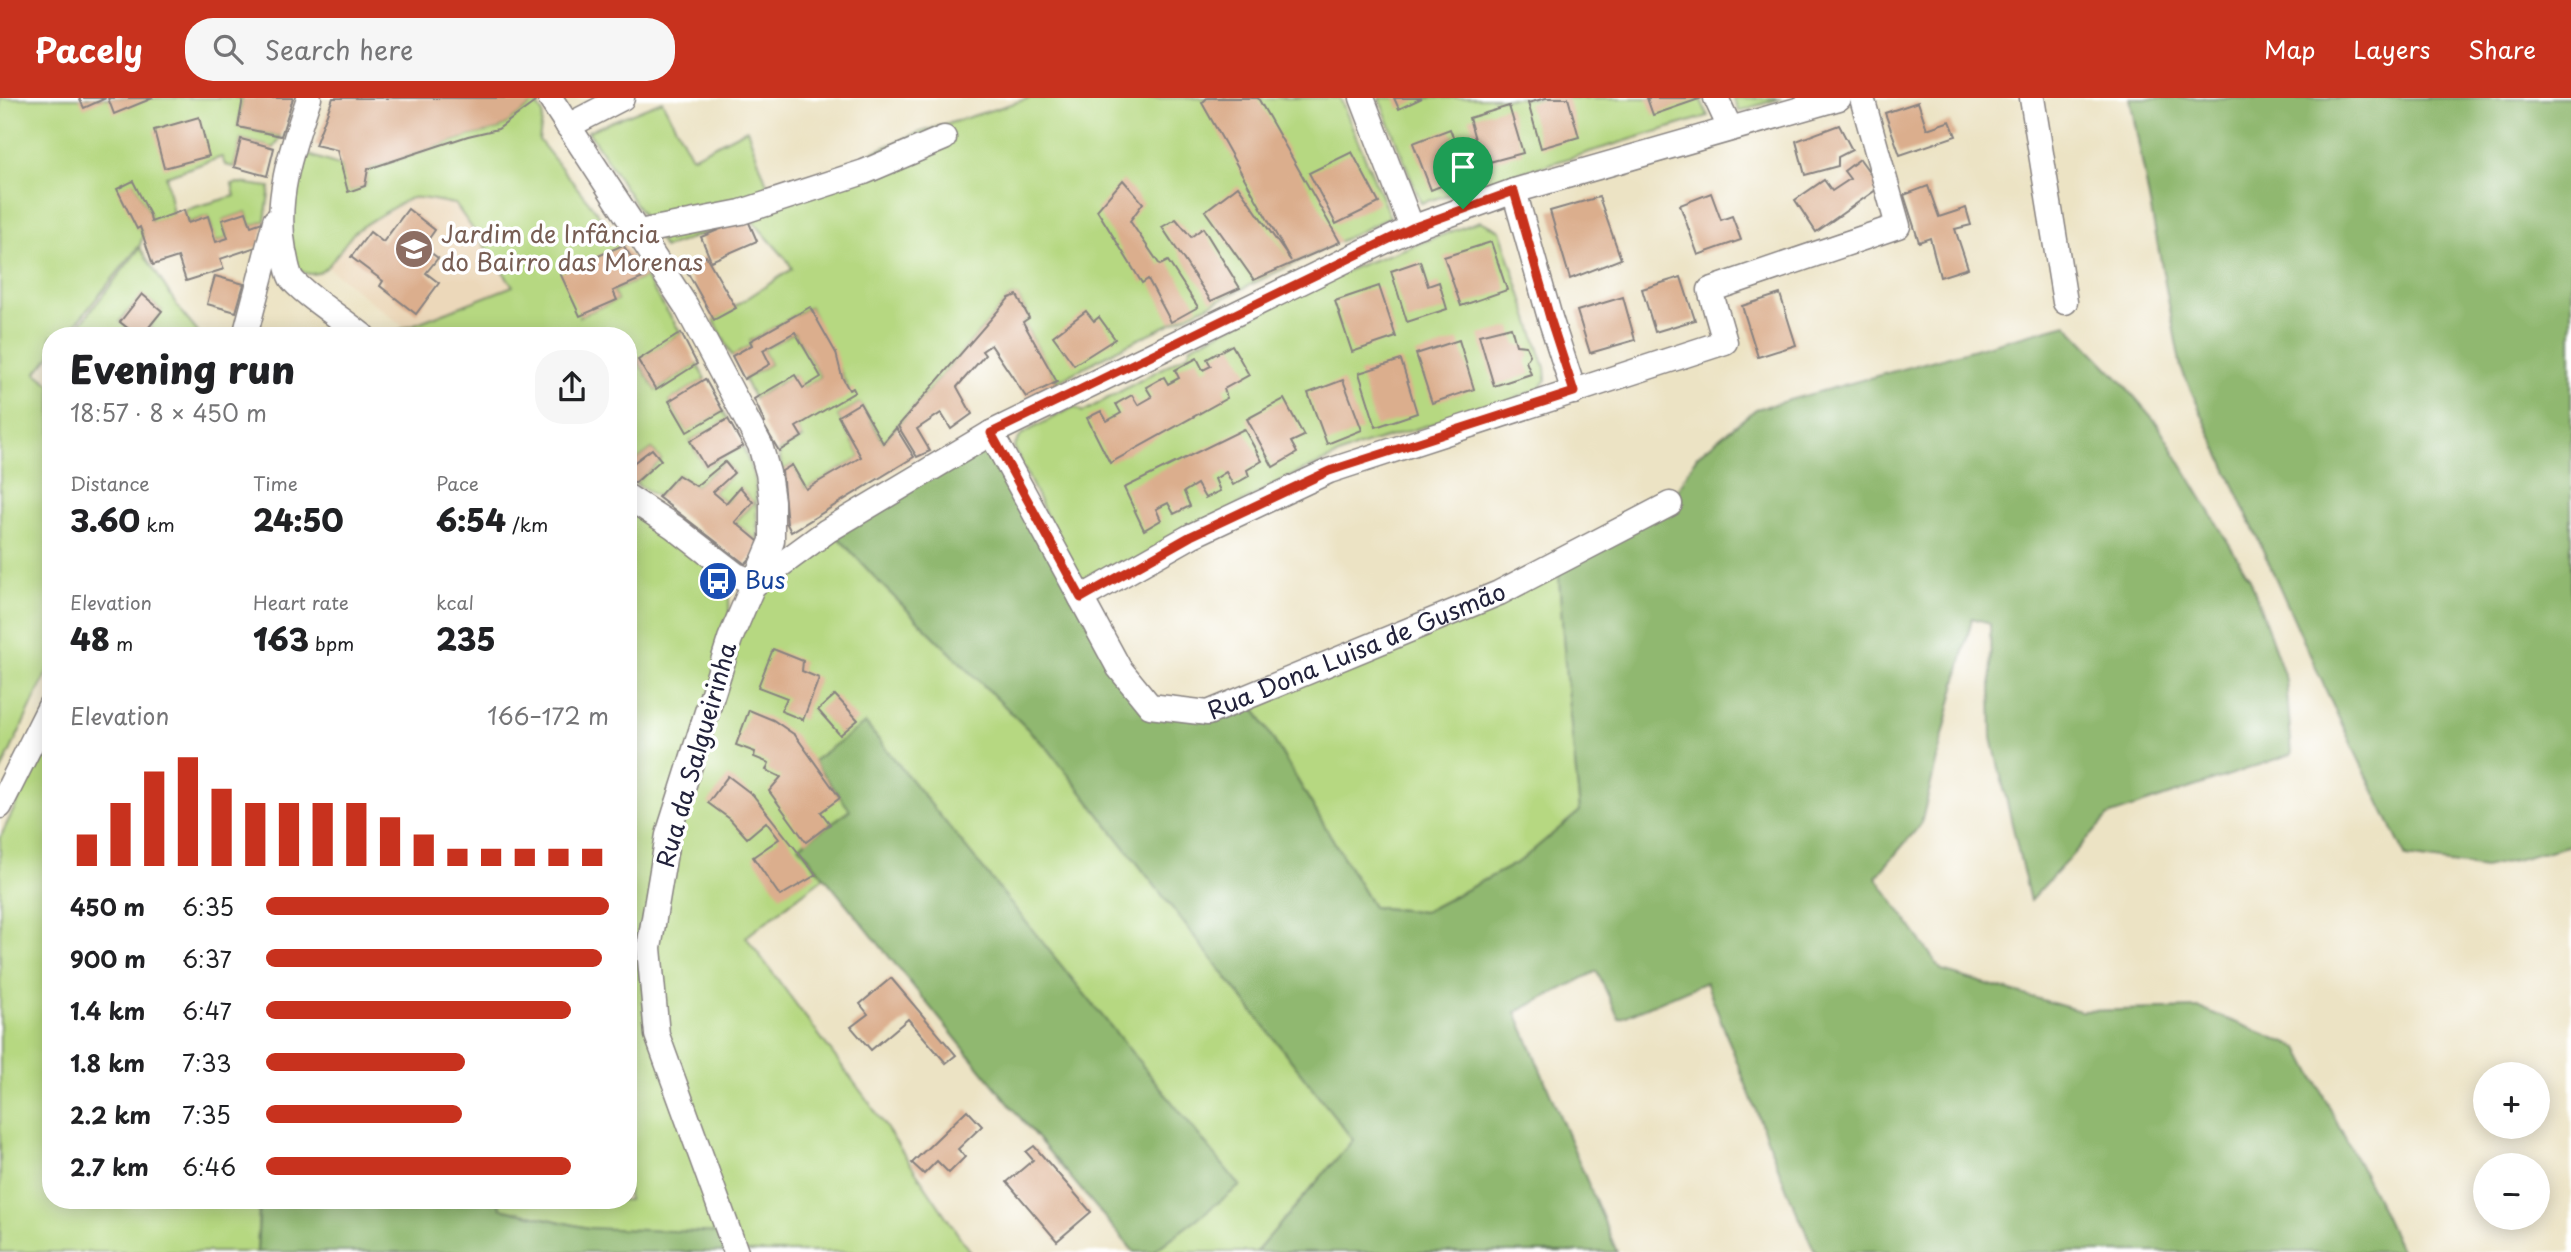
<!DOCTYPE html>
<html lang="en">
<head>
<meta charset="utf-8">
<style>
	body { margin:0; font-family:"Playpen Sans",sans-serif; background:#f6f6f6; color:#202124; height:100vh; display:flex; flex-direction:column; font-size:26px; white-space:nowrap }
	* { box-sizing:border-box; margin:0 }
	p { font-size:23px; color:#757577 }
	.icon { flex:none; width:38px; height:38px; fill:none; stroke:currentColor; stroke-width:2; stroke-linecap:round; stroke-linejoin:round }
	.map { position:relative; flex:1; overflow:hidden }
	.drawer { position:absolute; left:42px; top:229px; width:595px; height:882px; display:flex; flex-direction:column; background:#fff; border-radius:28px; box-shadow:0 4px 18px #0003 }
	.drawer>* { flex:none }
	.tools { position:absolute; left:2473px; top:964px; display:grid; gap:14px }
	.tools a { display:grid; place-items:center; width:77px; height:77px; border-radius:50%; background:#fff; box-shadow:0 4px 18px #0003; font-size:35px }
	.pin { position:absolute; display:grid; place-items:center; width:60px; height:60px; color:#fff; margin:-72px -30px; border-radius:50% 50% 50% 0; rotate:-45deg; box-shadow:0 0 7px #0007 }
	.pin .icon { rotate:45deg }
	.round { display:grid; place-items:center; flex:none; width:74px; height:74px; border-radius:28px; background:#f6f6f6 }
	.head { display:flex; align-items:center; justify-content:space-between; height:119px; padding:0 28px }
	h1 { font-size:38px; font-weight:800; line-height:52px }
	.figures { display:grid; grid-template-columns:repeat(3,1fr); gap:10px; height:119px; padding:7px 28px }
	.figures div { display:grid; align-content:center }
	.figures b { font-size:30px; font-weight:800 }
	.figures small { font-size:19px; font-weight:400 }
	.figures p { font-size:19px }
	.chart { height:196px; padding:14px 28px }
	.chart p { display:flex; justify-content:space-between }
	.chart svg { width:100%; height:126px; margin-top:7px; stroke:#c8321e; stroke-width:6 }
	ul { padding:0 28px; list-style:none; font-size:23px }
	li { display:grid; grid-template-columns:112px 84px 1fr; align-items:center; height:52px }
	li i { height:18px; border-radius:9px; background:#c8321e }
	header { display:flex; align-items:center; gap:42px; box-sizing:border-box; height:98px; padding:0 35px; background:#c8321e; color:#fff }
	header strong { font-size:33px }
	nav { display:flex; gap:38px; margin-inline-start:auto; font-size:24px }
	.search { width:490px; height:63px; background:#f6f6f6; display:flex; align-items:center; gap:18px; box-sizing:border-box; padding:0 24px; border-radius:28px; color:#757577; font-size:26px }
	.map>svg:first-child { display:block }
	.built { fill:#ecd8ba }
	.green { fill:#b6d881; stroke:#6c7d5e; stroke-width:2 }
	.forest { fill:#90b86f; stroke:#596d55; stroke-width:2 }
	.building { fill:#dbae8d }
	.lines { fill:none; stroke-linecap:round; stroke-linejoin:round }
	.minor-casing { stroke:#878280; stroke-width:27 }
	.minor { stroke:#fff; stroke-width:24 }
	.route-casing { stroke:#fff; stroke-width:14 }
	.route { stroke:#c8321e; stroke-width:9 }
	.labels { text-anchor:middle; stroke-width:7; stroke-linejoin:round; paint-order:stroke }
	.education-label { font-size:24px; fill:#785e54; stroke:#fff; text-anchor:start }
	.transit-label { font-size:24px; fill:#164399; stroke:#fff; text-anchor:start }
	.street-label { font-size:24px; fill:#22223b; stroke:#fff }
</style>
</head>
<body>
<header>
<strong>Pacely</strong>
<div class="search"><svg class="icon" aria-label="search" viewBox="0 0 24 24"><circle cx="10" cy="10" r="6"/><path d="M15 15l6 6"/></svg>Search here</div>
<nav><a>Map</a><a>Layers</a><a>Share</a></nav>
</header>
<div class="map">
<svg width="2571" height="1154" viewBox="0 0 2571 1154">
	<rect width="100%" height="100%" fill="#fff"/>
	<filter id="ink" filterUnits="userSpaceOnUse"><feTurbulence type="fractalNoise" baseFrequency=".0143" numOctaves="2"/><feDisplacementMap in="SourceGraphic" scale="14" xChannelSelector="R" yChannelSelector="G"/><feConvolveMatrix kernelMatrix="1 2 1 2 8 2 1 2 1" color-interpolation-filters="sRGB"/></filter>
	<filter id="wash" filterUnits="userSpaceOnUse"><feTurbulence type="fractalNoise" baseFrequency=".00686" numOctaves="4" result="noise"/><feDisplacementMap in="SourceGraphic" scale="28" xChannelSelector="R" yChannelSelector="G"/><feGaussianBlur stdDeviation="1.57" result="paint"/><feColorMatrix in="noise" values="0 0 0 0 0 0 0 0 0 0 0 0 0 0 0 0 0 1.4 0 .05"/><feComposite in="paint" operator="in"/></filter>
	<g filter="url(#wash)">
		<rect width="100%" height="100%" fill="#ece3c4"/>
		<path class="built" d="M412,100l43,6 58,82 -108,42 -78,-61 28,-36z"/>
		<g class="green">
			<path d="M0,0h243l-5,29 43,9 -7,12 -33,-9 -7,28 -9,-2 -3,-8 -56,19 7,39 -22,7 -1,-7 -17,-33 4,46 3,-1 3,9 -3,9 -74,91h-15v19l-15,18 15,12v279l-51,109z"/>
			<path d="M1030,0h310l50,119 -272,132 -61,33 -34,-60 6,-5 -12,-21 -8,2 -126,145 -23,-40 -22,13 23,41 -55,32 -14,-24 -10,6 -3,-20 23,-13 -6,-11 53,-37 -39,-83 -60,34 2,4 -20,11 -18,-36 78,-51 -4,-8 -39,-44 -85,31 -76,-117 74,-30 30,56 55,-28 27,74 73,-40 71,-30z"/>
			<path d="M1379,0h321l8,18 -287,87z"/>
			<path d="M1733,0h49l-43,13z"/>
			<path d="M535,4l8,12 -4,26 84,105 -43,71 37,-16 -4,-9 32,-14 36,56 -43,28 18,29 41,-26 8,15 -36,22 18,30 36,-20 5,8 -38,22 15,26 38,-21 12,34 3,61 -23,-19 19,-19 -14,-15 -14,15 -13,-11 21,-19 -9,-11 -29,24 -18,-11 -20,22 -23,-14 26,-23 -9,-11 -24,18v-131h-244l129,-50 -58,-82c-11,-1 -33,-8 -43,-6 -6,1 -50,28 -56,33 -19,16 -30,59 -60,37l-10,-50 15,-66 40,14 8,25 16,-5 3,-17 100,-33 30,-7z"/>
			<path d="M239,85l31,4 -5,34 -14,5 -5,-14 -23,8 5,18 -12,4 -8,-26 -20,7 -4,-13 51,-14 -3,-12z"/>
			<path d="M1480,123l20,9 45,138 1,12 -9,10 -38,14 -140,42 -77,34 -199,112 -69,-145 8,-13 52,-27 9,5 105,-58 3,-8 164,-79z"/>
			<path d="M140,150l42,65 19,23h-40l-12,-9 13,-16 -20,-16 -22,26 10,9 -5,6h-54z"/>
			<path d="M795,234l26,45 -18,11 -9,-13 -40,24 -10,-20 26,-15 -7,-14z"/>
			<path d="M631,411l80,60 18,27 1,41 23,-38 82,-65 45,49 169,167 304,390 -97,112h-103l87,-67 -390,-375 -51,36 25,31 -78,60 122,164 102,151h-234l-95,-20 -53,-4 -88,-20 -1,-7 129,-1v-686z"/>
			<path d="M1558,465l8,115 14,133 -61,51 -95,50 -51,-5 -125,-210z"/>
			<path d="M51,634v468l208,1 -2,51h-257v-414z"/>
		</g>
		<g class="forest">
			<path d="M2130,0h441v747l-86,23 -79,-11 -72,-149 -153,-340z"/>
			<path d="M2066,226l55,57 36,42 93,156 36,101 6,74 -184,62 -78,85 -38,-163 -2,-115 -18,-5 -51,206 -45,53 66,94 138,40 120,-3 99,40 81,158 21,46h-586l-28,-62 -81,-208 -87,37 -22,-48 -81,41 101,240h-361l97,-112 -304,-390 -169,-167 -45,-49 153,-95 162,266 58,8 40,-16 125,210 51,5 95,-50 61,-51 -14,-133 -8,-115 112,-59 27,-48 59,-47z"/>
			<path d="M865,625l375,463 -87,66h-19l-107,-126 -228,-280 51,-36 -37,-49z"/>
			<path d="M260,1102l239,1 1,7 88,20 141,5 7,19h-479z"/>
		</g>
		<g id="blocks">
			<g class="building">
				<path d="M79,0h27l-22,10z"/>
				<path d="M108,0h45l-39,16z"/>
				<path d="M243,0h50l-12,38 -43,-9z"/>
				<path d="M333,0h200l2,4 -37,27 -30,7 -100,33 -3,17 -17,6 -11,-42 -22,-5z"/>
				<path d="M1207,0h51l82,144 -86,38 -49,-69 33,-25 53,75 -89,-158z"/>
				<path d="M1394,0h28l-23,11z"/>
				<path d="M1546,0h22l11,39 -38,11 -13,-45z"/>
				<path d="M1647,0h55l-49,17z"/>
				<path d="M1918,4l9,27 23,-8 6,15 -56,19 -15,-42z"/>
				<path d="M1509,8l14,47 -41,11 -13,-46z"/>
				<path d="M199,19l10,39 -45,12 -10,-38z"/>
				<path d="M1839,27l13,25 -14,7v9l-33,9 -9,-34z"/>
				<path d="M1450,31l18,46 -37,15 -18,-47z"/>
				<path d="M241,41l33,9 -7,28 -33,-9z"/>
				<path d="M1352,54l27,51 -43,21 -27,-51z"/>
				<path d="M1860,61l20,28 -64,45 -21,-32 29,-20 8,11 18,-12 -6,-8z"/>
				<path d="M1123,82l20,23 -13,18 30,44 8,-4 30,46 -27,15 -23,-43 -6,4 -45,-73z"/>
				<path d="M133,83l17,34 1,7 33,-12 4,13 20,-7 8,26 12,-4 -6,-18 24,-8 5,14 14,-5 -6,25 -39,13 4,10 -38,12 -8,-24 -25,8 -13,-38 -3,2 -20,-40z"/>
				<path d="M1928,88l11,31 27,-9 5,17 -16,4 13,39 -28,9 -10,-39 -11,4 -15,-47z"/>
				<path d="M1711,95l10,27 11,-4 9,24 -43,15 -18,-50z"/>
				<path d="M1599,99l22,62 -51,20 -20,-68z"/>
				<path d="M408,111l27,21 -12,17 15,11 -12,15 13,10 -23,31 -36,-28 3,-5 -32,-24 19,-25 13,10z"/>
				<path d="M747,120l10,23 -46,20 -10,-24z"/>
				<path d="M1176,121l15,18 12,-9 37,60 -29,13 -49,-74z"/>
				<path d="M1491,144l16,48 -46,16 -17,-49z"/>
				<path d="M623,147l22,32 -32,14 4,9 -37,16 -20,-43z"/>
				<path d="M706,158l30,52 -22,12 -29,-52z"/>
				<path d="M1420,163l8,25 11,-4 8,27 -40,13 -16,-51z"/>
				<path d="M215,178l29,8 -8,28 -29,-8z"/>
				<path d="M1681,179l14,43 -40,12 -13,-43z"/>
				<path d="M1379,188l17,51 -44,15 -17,-51z"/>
				<path d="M142,196l20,17 -13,16 12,9h-36l5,-6 -10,-8z"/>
				<path d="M1780,196l16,51 -38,12 -16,-51z"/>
				<path d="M1017,197l12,23 -6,4 34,60 -31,15 -35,-52 -9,6 3,4 -28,32 15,27 -21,15 -10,-16 -24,16 13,22 -13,6 -19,-31 111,-128z"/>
				<path d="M1623,199l12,43 -45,13 -13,-42z"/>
				<path d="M810,209l26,46 6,24 7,13 4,-2 2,4 -59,35 6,10 -23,14 -16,-27 2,-1 -11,-24 41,-24 8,13 18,-11 -26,-45 -32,18 7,14 -26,15 -12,-23 20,-11 -2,-4z"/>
				<path d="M1086,213l8,10 5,-4 16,22 -41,26 -21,-29z"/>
				<path d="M1511,229l5,18 10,1 4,9 -4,6 5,13 -37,12 -15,-51z"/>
				<path d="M681,235l16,31 -41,26 -18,-30z"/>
				<path d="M1459,242l15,49 -42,14 -16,-49z"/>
				<path d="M1232,247l17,30 -25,14 3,9 -117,65 -23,-45 14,-7 6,10 14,-8 -5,-9 16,-9 6,10 14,-8 -6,-10 18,-10 4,7 11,-6 -4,-8 22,-12 6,12 8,-4 -4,-7z"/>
				<path d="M1401,262l16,53 -41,14 -17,-54z"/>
				<path d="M705,281l18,32 -36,21 -18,-31z"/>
				<path d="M1343,282l19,50 -35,14 -19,-51z"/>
				<path d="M1284,301l20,37 -13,6 6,11 -24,14 -26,-48z"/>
				<path d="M860,305l23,40 13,-15 18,29 -123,75 -4,-8 -5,-53 10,-6 14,24 55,-32 -23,-41z"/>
				<path d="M728,321l15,27 -38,21 -15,-26z"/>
				<path d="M1244,331l18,32 -15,9 2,6 -16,9 -7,-13 -11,7 5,12 -15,7 -8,-14 -13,8 6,14 -16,8 -6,-11 -12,6 5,11 -17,10 -20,-42z"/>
				<path d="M652,351l9,11 -26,23 -7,-3v-13z"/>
				<path d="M725,364l9,11 -21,19 13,11 14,-16 13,15 -18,20 23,19 -1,10 -12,13 -87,-67 20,-22 18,11z"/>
				<path d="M773,551l30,12 -1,10 17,7 -16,42 -22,-9 6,-13 -29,-11z"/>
				<path d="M835,597l23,25 -18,15 -22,-25z"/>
				<path d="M749,612l24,10 22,15 45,63 -19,14 9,12 -24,18 -37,-51 12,-14 -15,-7 3,-7 -15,-6 1,-5 -19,-7z"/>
				<path d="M728,678l25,19 63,80 -36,21 -27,-39 26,-18 -13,-17 -19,16 -17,-19 -22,-16z"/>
				<path d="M891,880l65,77 -10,8 -38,-44 -37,31 -20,-23 17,-13 -8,-10z"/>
				<path d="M967,1012l15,16 -24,23 7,8 -16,16 -12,-12 -13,13 -12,-11z"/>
				<path d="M1034,1048l57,66 -34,29 -50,-59 26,-22 -7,-8z"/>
			</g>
		</g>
	</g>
	<g filter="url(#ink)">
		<use href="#blocks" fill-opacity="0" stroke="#878280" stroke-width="2"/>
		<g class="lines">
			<defs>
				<g id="minor">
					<path d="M309,0c-17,50 -35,100 -25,153 2,9 3,19 7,27 8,13 57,45 72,58"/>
					<path d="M550,0l136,208 74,139 8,28 4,28v40l-42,98 -62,196 -19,113 8,87 79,217"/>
					<path d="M1362,0l50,130"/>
					<path d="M1716,0l14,30"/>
					<path d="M2032,0l33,204"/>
					<path d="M568,28l54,-28"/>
					<path d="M1514,93l36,127 24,74"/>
					<path d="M639,134l102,-20 123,-40 80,-34"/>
					<path d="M245,238l30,-115"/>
					<path d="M991,335l90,165 110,-62 138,-65 396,-129 -15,-52 188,-64 -36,-128"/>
					<path d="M628,399l46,30 62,48 20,8"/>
					<path d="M756,485l71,-52 164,-98 421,-205 102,-37 325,-93"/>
					<path id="s1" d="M1081,500l38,70 31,38 58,7 291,-120 171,-89"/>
					<path d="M0,708l51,-102"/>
				</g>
			</defs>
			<use href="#minor" class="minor-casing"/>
			<use href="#minor" class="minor"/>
		</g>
	</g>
	<g class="lines" filter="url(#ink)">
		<defs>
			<path id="route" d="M1514,93l36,127 24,74 -245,79 -138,65 -110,62 -90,-165 421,-205z"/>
		</defs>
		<use href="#route" class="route-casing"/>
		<use href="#route" class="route"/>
	</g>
	<defs>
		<symbol id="school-disc" viewBox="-11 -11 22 22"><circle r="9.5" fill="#8d6e63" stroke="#fff"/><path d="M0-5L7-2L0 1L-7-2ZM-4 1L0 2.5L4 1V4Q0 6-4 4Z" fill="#fff"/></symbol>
		<symbol id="bus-disc" viewBox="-11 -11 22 22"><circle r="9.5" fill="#1a4fb4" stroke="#fff"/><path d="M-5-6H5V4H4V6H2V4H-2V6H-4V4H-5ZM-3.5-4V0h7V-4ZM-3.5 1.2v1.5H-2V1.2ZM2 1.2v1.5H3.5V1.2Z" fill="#fff"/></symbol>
	</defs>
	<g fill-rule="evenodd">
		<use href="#school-disc" x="392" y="129" width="44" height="44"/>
		<use href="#bus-disc" x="696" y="461" width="44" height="44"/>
	</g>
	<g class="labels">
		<g class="education-label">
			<text x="441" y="145">Jardim de Infância<tspan x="441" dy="28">do Bairro das Morenas</tspan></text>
		</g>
		<g class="transit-label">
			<text x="745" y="491">Bus</text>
		</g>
		<g class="street-label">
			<text dy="8" stroke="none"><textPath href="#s1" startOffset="348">Rua Dona Luisa de Gusmão</textPath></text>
			<text transform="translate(697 657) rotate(-74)" y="8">Rua da Salgueirinha</text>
		</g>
	</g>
</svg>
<div class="tools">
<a>+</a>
<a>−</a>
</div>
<div class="pin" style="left:1463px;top:111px;background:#1e9e55"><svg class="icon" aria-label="arrive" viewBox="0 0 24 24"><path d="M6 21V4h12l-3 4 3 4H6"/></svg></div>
<section class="drawer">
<div class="head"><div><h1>Evening run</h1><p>18:57 · 8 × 450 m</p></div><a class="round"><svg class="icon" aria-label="share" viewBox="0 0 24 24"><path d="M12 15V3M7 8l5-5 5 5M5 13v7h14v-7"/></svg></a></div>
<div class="figures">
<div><p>Distance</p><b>3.60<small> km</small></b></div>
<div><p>Time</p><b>24:50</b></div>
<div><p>Pace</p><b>6:54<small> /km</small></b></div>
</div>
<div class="figures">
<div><p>Elevation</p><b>48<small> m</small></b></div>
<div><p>Heart rate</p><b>163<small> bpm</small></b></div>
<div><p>kcal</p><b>235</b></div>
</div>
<div class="chart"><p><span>Elevation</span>166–172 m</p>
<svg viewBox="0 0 160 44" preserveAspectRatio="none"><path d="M5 44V33M15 44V22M25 44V11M35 44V6M45 44V17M55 44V22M65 44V22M75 44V22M85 44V22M95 44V27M105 44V33M115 44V38M125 44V38M135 44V38M145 44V38M155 44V38"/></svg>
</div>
<ul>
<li><b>450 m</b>6:35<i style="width:100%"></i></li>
<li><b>900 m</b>6:37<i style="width:98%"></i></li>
<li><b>1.4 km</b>6:47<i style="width:89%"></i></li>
<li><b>1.8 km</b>7:33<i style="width:58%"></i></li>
<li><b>2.2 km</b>7:35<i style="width:57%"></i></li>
<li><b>2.7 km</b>6:46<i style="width:89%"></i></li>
</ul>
</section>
</div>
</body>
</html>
